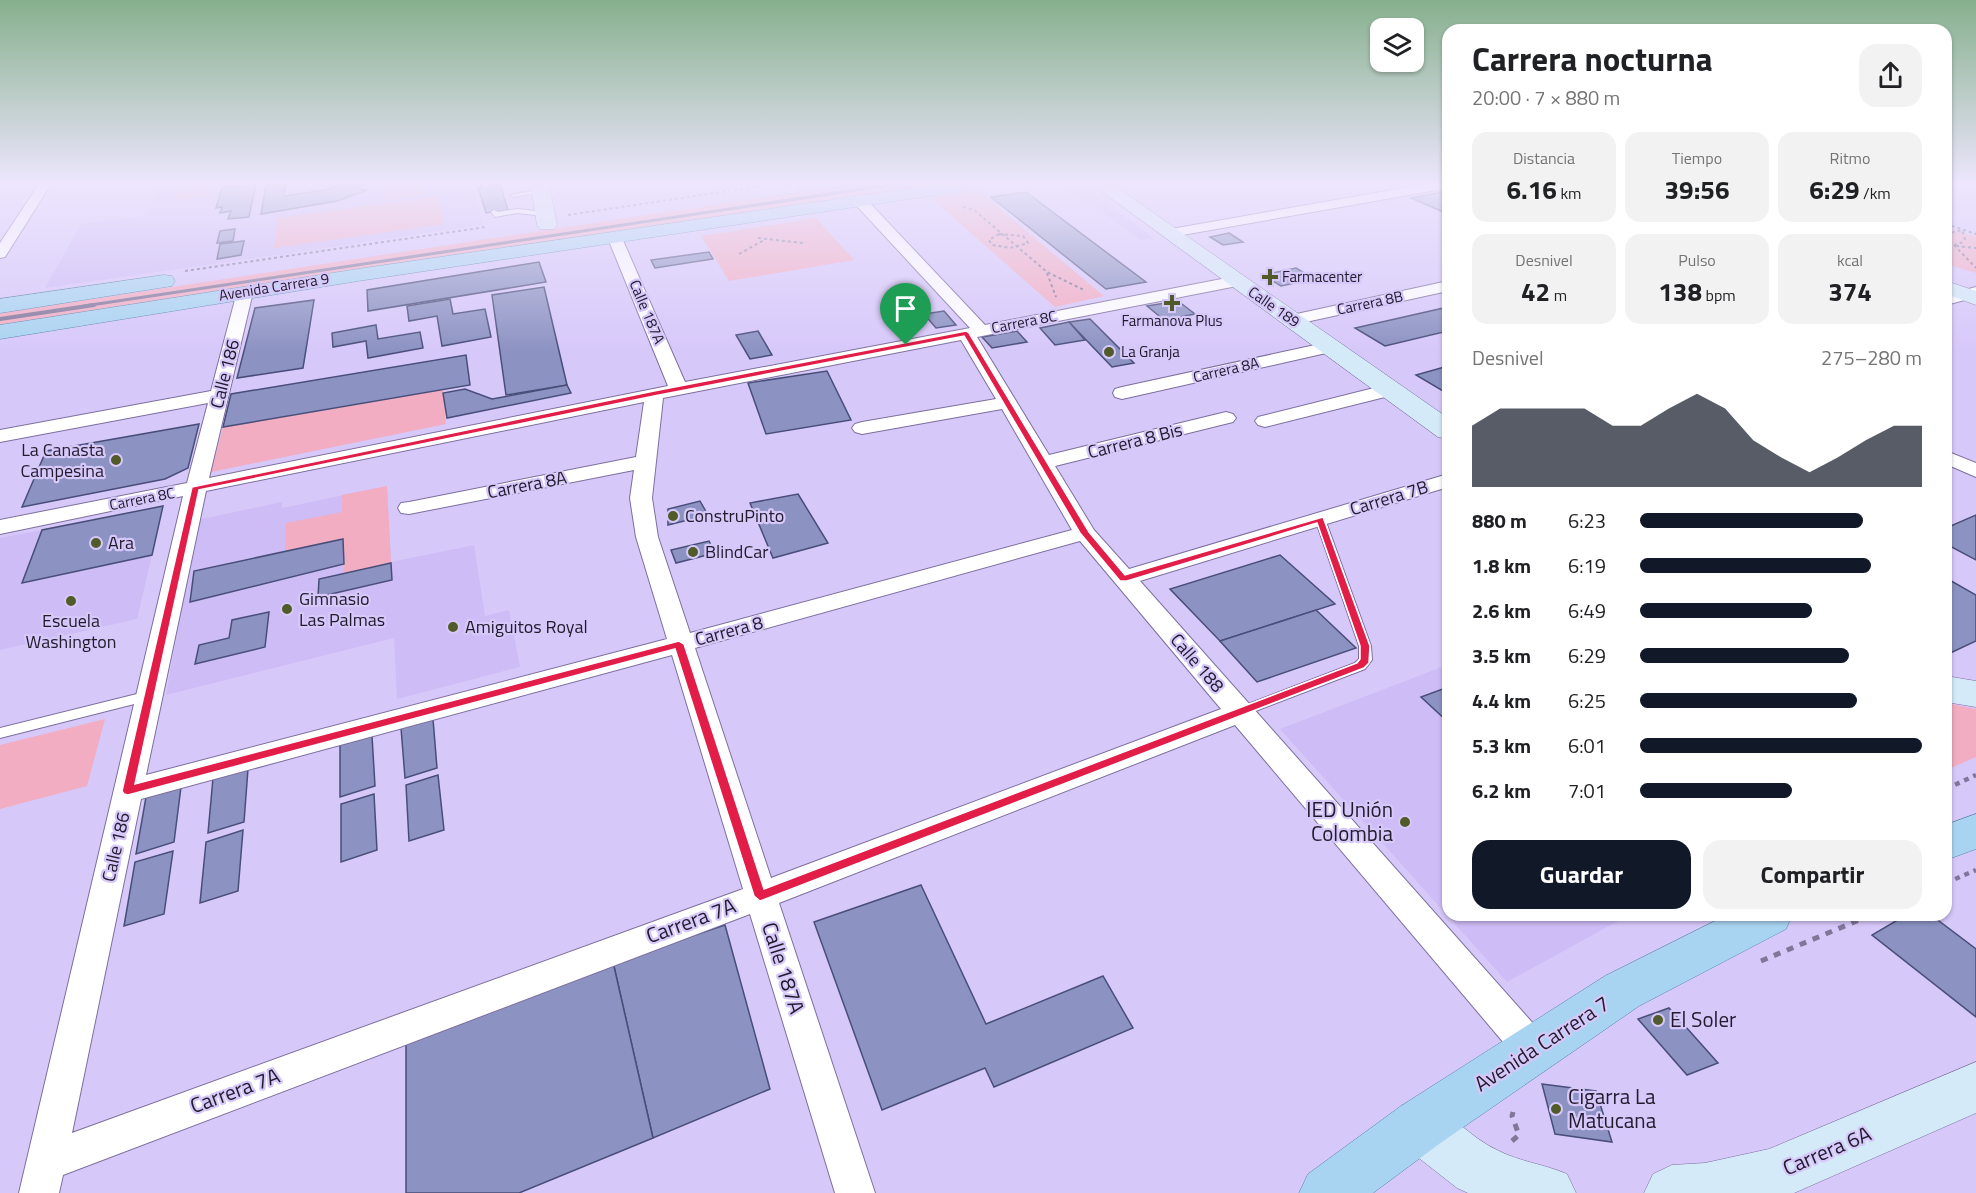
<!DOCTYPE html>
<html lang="es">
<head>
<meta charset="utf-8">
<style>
	body { margin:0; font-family:"Titillium Web",sans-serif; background:#f2f2f2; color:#202124; height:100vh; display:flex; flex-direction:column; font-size:22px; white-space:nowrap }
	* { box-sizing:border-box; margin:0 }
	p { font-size:20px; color:#757577 }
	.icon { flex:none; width:33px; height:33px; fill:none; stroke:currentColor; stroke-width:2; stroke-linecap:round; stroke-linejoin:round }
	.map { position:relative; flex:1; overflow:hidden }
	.sheet { position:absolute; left:1442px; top:24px; width:510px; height:897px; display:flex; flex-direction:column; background:#fff; border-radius:18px; box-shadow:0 2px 4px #0004 }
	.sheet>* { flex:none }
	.controls { position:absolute; left:1370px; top:18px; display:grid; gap:12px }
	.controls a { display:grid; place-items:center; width:54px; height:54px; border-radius:12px; background:#fff; box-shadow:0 2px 4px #0004; font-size:30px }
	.pin { position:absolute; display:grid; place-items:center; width:51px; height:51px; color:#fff; margin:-62px -26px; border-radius:50% 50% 50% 0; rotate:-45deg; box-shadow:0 0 6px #0007 }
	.pin .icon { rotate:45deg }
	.round { display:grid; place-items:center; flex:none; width:63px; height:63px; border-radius:18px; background:#f2f2f2 }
	.headline { display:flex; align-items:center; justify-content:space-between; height:102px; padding:0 30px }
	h1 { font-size:33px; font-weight:700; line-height:45px }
	.stats { display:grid; grid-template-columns:repeat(3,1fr); gap:9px; height:102px; padding:6px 30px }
	.stats div { display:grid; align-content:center; border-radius:15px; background:#f2f2f2; text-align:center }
	.stats b { font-size:26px; font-weight:700 }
	.stats small { font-size:16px; font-weight:400 }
	.stats p { font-size:16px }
	.chart { height:168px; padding:12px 30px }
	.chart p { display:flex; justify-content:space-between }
	.chart svg { width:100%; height:108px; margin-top:6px; fill:#111827; opacity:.7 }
	.button { display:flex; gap:12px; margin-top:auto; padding:12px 30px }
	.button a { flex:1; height:69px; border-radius:18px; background:#111827; color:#fff; font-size:24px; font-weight:700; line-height:69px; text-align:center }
	.button a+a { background:#f2f2f2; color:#202124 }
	ul { padding:0 30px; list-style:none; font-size:20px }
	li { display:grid; grid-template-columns:96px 72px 1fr; align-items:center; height:45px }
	li i { height:15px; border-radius:8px; background:#111827 }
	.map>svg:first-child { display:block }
	.built { fill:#cebcf6 }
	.green { fill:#f2adc2 }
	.building { fill:#8c92c2; stroke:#494e79; stroke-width:1.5 }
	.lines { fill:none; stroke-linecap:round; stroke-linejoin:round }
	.lane-casing { stroke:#7d6f9d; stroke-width:2 }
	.street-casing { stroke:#7d6f9d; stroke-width:2 }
	.secondary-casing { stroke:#7d6f9d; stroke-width:1 }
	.primary-casing { stroke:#5481a7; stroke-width:1 }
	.path-far2 { stroke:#817699; stroke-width:2; stroke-dasharray:3 3; stroke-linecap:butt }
	.path-far1 { stroke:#817699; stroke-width:4.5; stroke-dasharray:5 5; stroke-linecap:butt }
	.path { stroke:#817699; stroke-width:5; stroke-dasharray:7 7; stroke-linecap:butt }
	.lane { fill:#fff; fill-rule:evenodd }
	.street { fill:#fff; fill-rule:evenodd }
	.secondary { fill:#d4eaf8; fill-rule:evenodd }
	.primary { fill:#a9d4f1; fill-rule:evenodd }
	.rail-far1 { stroke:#81779a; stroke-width:3 }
	.rail { stroke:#81779a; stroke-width:4 }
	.route { fill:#e11d48; stroke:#fff; stroke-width:1.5; fill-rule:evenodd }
	.poi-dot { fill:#515b2a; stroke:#d7c8fa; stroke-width:2 }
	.labels { text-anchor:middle; stroke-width:4.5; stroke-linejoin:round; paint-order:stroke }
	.far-poi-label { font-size:15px; fill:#211b2d; stroke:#d7c8fa; text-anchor:start }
	.far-street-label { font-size:15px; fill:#211b2d; stroke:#d7c8fa }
	.street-label { font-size:18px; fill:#211b2d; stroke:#d7c8fa }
	.poi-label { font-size:18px; fill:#211b2d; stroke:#d7c8fa; text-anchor:start }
	.near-poi-label { font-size:21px; fill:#211b2d; stroke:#d7c8fa; text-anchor:start }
	.near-street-label { font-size:21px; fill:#211b2d; stroke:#d7c8fa }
</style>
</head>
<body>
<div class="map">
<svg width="1976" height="1193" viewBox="0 0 1976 1193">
	<rect width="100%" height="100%" fill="#d7c8fa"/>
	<g class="built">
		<path d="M159,184h312l12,41 -438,63 36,-64 66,-9z"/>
		<path d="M1081,184l72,54 -12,2 -76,-55z"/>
		<path d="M387,486l4,76 83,-17 11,71 24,-6 11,57 -123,32 -3,-61 -228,57 31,-175 85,-18v6z"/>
		<path d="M42,530l-19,53 129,-28 -15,64 -137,31v-112z"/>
		<path d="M1447,665l1,250h181l-122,67 -227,-253z"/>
	</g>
	<g class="green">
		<path d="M181,184h30l-4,12 -33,4z"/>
		<path d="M385,184h38l1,11 -38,5z"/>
		<path d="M850,184h92l-622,92 -320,51v-14z"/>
		<path d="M977,190l127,106 -49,11 -124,-109z"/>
		<path d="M439,196l5,28 -170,24 4,-30z"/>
		<path d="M816,218l38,42 -125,21 -28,-45z"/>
		<path d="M1954,230l22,7v36l-30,-9v-32z"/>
		<path d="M443,389l3,35 -235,48 12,-45z"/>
		<path d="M387,486l4,77 -47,10 -1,-34 -58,12 1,-28 56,-11v-17z"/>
		<path d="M1946,703l30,6v48l-30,13z"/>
		<path d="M105,719l-18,67 -87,23v-64z"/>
	</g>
	<g class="building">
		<path d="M256,184l-7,33 -21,2 3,-8 -11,2 2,-6 -6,1 6,-20z"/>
		<path d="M270,184h21l-6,2 -1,10 42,-6 17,-6h22l-10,4 12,2 -30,11 -76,13 5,-29z"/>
		<path d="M500,184l8,26 -22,3 -8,-26z"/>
		<path d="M1448,191v23l-37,-16z"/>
		<path d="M1026,192l120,90 -40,7 -115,-92z"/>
		<path d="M235,229l-2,12 -16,2 3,-12z"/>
		<path d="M1229,233l14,9 -20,3 -13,-8z"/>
		<path d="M244,241l-3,14 -24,4 3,-15z"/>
		<path d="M709,252l4,7 -58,9 -4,-8z"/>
		<path d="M539,262l7,20 -178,29 -1,-21z"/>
		<path d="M1296,268l18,11 -33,7 -18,-11z"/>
		<path d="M544,287l23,98 -61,10 -14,-100z"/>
		<path d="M450,299l3,15 32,-5 6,28 -49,9 -5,-30 -28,5 -2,-15z"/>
		<path d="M314,300l-11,68 -66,10 18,-70z"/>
		<path d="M1178,301l17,13 -31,6 -17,-14z"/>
		<path d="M1448,307v24l-63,15 -30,-18z"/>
		<path d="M944,311l12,14 -20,3 -12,-14z"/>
		<path d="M1090,319l44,44 -22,4 -43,-45z"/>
		<path d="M1069,322l16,18 -30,5 -15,-17z"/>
		<path d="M376,325l2,14 42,-7 3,16 -55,10 -2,-17 -33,6 -1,-14z"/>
		<path d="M758,331l14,24 -22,4 -14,-24z"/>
		<path d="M1017,331l10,11 -35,6 -10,-11z"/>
		<path d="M466,355l4,30 -247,42 8,-33z"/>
		<path d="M1448,366v28l-32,-19z"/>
		<path d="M827,371l24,49 -85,14 -18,-51z"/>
		<path d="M567,385l4,8 -124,25 -4,-25 22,-4 27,10z"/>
		<path d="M199,424l-11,44 -23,11 -143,28 24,-56z"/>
		<path d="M798,494l30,49 -55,15 -23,-55z"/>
		<path d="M700,501l8,14 -40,10v-16z"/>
		<path d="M163,506l-11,49 -130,28 20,-53z"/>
		<path d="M1976,515v45l-30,-16v-16z"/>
		<path d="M343,539l1,25 -154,38 4,-31z"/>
		<path d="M709,541l6,12 -39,10 -5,-13z"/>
		<path d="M1280,555l55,49 -115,37 -50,-52z"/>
		<path d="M391,563l1,17 -74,17 1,-18z"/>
		<path d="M1946,578l30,17v46l-30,14z"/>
		<path d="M1316,610l40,38 -99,34 -37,-41z"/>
		<path d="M269,612l-4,35 -70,17 4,-19 30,-7 3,-18z"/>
		<path d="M1448,687v35l-27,-25z"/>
		<path d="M433,719l4,49 -32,10 -4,-50z"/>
		<path d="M372,736l3,50 -35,11v-52z"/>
		<path d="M248,769l-4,53 -36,11 5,-55z"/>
		<path d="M438,775l6,55 -35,11 -3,-56z"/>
		<path d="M181,787l-7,55 -38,12 10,-57z"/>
		<path d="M374,794l3,56 -36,12v-58z"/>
		<path d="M243,830l-5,61 -38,12 6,-61z"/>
		<path d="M173,851l-9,63 -40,12 11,-64z"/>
		<path d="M921,885l65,139 117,-48 30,52 -139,59 -9,-19 -103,42 -68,-188z"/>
		<path d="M1906,915h25l45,34v68l-104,-82z"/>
		<path d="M725,925l45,164 -117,49 -40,-176z"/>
		<path d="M613,962l40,176 -134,55h-113v-153z"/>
		<path d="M1669,1008l49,55 -31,12 -49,-56z"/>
		<path d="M1542,1084l54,7 16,51 -57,-8z"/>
	</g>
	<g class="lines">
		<defs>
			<g id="lane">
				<path d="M481,184h9l-5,4z"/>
				<path d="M542,189l3,2 -1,1 -31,5 -3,-2z"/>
				<path d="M517,209l28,3 3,2 -3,2 -28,-3 -22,4 -4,-5 3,-2 4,2z"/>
				<path d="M1320,516l5,3 46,127 1,14 -7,9 -120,46h-10l-2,-3 2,-3 120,-46 4,-4v-13l-44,-127z"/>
				<path d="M149,691l5,2 2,3 -2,3 -154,39v-10z"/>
			</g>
			<g id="street">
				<path d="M39,184h12l-46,73 -5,1v-15z"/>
				<path d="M1427,184h21v4l-277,49 -7,-4 7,-4z"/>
				<path d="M860,197l5,1 120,127 252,-49 5,2 3,3 -8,5 -260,51 72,118 177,-43 7,2 3,4 -3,4 -178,44 39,64 35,39 319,-95v13l-308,94 406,457 5,12 -5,12 -13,5 -13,-5 -285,-337 -456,178 96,290h-40l-85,-279 -687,261 -4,18h-40l164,-697 -183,38v-14l187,-37 21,-80 -208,39v-12l211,-39 26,-99 8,-5 8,5 -44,186 459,-92 -61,-150 7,-4 7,4 64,146 285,-54 -115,-124 -2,-3 2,-3zM961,340l35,59 -134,23 -7,2 -3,4 3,4 7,2 140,-25 70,121 -382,103 -32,-96 -6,-39 11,-100zM644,402l-8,55 -227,45 -8,1 -3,5 3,5 8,1 225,-44 -4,28 6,39 31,102 -521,136 60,-284zM1080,541l141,168 -450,169 -76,-230zM672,655l71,234 -671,244 69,-334z"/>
				<path d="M1448,281v10l-156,34 -8,-5 8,-5z"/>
				<path d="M1976,287v10l-30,8v-10z"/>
				<path d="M1329,342l6,1 3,4 -3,4 -213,48 -7,-2 -2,-4 2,-4 7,-2z"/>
				<path d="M1390,384l7,2 2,4 -2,4 -132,33 -7,-2 -3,-4 3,-4z"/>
				<path d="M1946,451l30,12v14l-30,-13z"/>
			</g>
			<g id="secondary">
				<path d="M531,184h18l8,41 -3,4h-14l-3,-4z"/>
				<path d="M775,184h19l4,5 -3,4c-9,2 -14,-1 -20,-9z"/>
				<path d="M1092,184h20l336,234v21l-10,-2z"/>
				<path d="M1946,281l30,10v14l-30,-11z"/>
				<path d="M1946,676l30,5v26l-30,-5z"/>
				<path d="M1976,1062v51l-182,80h-150l9,-19 19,-9 33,-2 64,-14z"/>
				<path d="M1420,1099c30,12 49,38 77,51 23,12 47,14 70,24l9,19h-108l-11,-5 -56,-44 -7,-19 7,-19z"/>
			</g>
			<g id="primary">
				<path d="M941,184h44l-3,4 -6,1 -618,92 -358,58v-14l358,-56z"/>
				<path d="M164,275l8,1 3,5 -3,5 -172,27v-14z"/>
				<path d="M1976,814v35l-30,11v-35z"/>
				<path d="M1727,915h65l-6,14 -147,77 -200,138 -66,49h-74l9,-19 93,-68 204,-130z"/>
			</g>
		</defs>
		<use href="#lane" class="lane-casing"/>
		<use href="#street" class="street-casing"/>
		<use href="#secondary" class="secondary-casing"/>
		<use href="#primary" class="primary-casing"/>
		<g class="path-far2">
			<path d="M963,207l11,3 73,62 37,18"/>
			<path d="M568,215l194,-29"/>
			<path d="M1946,224l30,10"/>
			<path d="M999,234l24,2 5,7 -18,5 -18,-3 -3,-5z"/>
			<path d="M1946,234l16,-4 3,9 -4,4 -15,4"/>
			<path d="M758,238l45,5"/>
			<path d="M1954,245l22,23"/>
			<path d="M1956,246l20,2"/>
			<path d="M739,254l25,-14"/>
			<path d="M185,271l301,-44"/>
			<path d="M1047,273l9,24"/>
		</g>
		<g class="path-far1">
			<path d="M1946,789l30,-14"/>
			<path d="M1946,883l30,-13"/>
		</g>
		<g class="path">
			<path d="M1761,961l110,-46"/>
			<path d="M1512,1141l7,-6 -7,-19 1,-4"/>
		</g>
		<use href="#lane" class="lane"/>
		<use href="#street" class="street"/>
		<use href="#secondary" class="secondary"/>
		<use href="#primary" class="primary"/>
		<path class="rail-far1" d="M84,306l812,-122"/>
		<path class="rail" d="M0,319l94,-14"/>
	</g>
	<linearGradient id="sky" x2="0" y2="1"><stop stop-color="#86b08d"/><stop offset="0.52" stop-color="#ede6fd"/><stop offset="1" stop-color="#ede6fd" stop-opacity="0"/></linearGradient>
	<rect width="1976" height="351" fill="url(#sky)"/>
	<path class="route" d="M966,331l3,2 120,199 36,43 198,-58 47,129 -1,17 -5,5 -604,233 -6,-5 -79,-247 -547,146 -4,-1 -2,-3 70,-304 462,-96zM964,336l116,197 40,48h7l190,-58 43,123v13l-3,4 -593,226 -80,-245 -5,-3 -544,143 64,-294 455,-94z"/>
	<g class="poi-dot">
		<path d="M1267 268h6v6h6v6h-6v6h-6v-6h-6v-6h6z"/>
		<path d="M1169 294h6v6h6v6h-6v6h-6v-6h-6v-6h6z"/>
		<circle cx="1109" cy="352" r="6"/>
		<circle cx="116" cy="460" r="6"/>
		<circle cx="673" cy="516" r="6"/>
		<circle cx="96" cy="543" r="6"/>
		<circle cx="693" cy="552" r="6"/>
		<circle cx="71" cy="601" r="6"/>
		<circle cx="287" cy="609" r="6"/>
		<circle cx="453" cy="627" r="6"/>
		<circle cx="1405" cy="822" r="6"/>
		<circle cx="1658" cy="1020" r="6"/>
		<circle cx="1556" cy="1109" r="6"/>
	</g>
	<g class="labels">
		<g class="far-poi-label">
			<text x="1282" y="282">Farmacenter</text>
			<text x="1172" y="326" text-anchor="middle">Farmanova Plus</text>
			<text x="1121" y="357">La Granja</text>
		</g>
		<g class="far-street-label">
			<text transform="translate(274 287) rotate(-9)" y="5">Avenida Carrera 9</text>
			<text transform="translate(1370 303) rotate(-12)" y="5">Carrera 8B</text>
			<text transform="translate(1274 307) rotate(35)" y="5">Calle 189</text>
			<text transform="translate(647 312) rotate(67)" y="5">Calle 187A</text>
			<text transform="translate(1024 322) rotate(-11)" y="5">Carrera 8C</text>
			<text transform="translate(1226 370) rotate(-13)" y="5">Carrera 8A</text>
			<text transform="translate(142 499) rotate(-11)" y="5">Carrera 8C</text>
		</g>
		<g class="street-label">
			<text transform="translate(225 374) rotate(-76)" y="6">Calle 186</text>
			<text transform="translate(1135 441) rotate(-14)" y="6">Carrera 8 Bis</text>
			<text transform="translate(527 485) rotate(-11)" y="6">Carrera 8A</text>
			<text transform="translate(1389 498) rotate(-17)" y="6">Carrera 7B</text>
			<text transform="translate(729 631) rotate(-15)" y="6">Carrera 8</text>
			<text transform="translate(1197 663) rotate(49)" y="6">Calle 188</text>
			<text transform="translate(116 847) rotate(-77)" y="6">Calle 186</text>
		</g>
		<g class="poi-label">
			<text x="104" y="456" text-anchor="end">La Canasta<tspan x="104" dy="21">Campesina</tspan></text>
			<text x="685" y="522">ConstruPinto</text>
			<text x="108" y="549">Ara</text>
			<text x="705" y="558">BlindCar</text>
			<text x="299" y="605">Gimnasio<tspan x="299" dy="21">Las Palmas</tspan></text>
			<text x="71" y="627" text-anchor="middle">Escuela<tspan x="71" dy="21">Washington</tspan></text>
			<text x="465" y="633">Amiguitos Royal</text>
		</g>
		<g class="near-poi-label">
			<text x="1393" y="817" text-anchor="end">IED Unión<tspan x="1393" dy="24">Colombia</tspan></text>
			<text x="1670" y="1027">El Soler</text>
			<text x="1568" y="1104">Cigarra La<tspan x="1568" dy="24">Matucana</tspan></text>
		</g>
		<g class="near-street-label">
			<text transform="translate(691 921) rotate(-20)" y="7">Carrera 7A</text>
			<text transform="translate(783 968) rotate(72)" y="7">Calle 187A</text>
			<text transform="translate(1542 1044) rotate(-33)" y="7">Avenida Carrera 7</text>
			<text transform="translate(235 1091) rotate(-20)" y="7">Carrera 7A</text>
			<text transform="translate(1827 1151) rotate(-23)" y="7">Carrera 6A</text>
		</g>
	</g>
</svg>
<div class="controls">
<a><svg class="icon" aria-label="layers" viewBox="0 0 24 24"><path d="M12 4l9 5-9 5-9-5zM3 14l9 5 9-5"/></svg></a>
</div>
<div class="pin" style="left:906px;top:345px;background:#1e9e55"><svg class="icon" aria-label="arrive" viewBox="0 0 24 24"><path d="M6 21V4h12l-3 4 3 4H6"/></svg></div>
<section class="sheet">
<div class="headline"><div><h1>Carrera nocturna</h1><p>20:00 · 7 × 880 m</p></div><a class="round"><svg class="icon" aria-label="share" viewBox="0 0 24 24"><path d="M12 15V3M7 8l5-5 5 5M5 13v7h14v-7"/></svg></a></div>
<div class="stats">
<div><p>Distancia</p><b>6.16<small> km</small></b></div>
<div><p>Tiempo</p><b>39:56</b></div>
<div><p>Ritmo</p><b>6:29<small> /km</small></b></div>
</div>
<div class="stats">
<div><p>Desnivel</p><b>42<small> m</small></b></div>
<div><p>Pulso</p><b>138<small> bpm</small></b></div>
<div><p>kcal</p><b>374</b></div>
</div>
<div class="chart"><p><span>Desnivel</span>275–280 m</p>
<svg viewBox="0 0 160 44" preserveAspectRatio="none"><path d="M0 44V19L10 12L20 12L30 12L40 12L50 19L60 19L70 12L80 6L90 12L100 25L110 32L120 38L130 32L140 25L150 19L160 19V44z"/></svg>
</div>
<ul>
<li><b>880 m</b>6:23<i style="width:79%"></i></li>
<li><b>1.8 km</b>6:19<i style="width:82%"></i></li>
<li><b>2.6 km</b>6:49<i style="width:61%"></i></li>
<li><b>3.5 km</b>6:29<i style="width:74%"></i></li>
<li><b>4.4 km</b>6:25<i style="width:77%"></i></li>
<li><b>5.3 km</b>6:01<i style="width:100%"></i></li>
<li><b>6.2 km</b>7:01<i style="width:54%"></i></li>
</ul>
<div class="button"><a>Guardar</a><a>Compartir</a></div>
</section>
</div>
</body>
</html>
